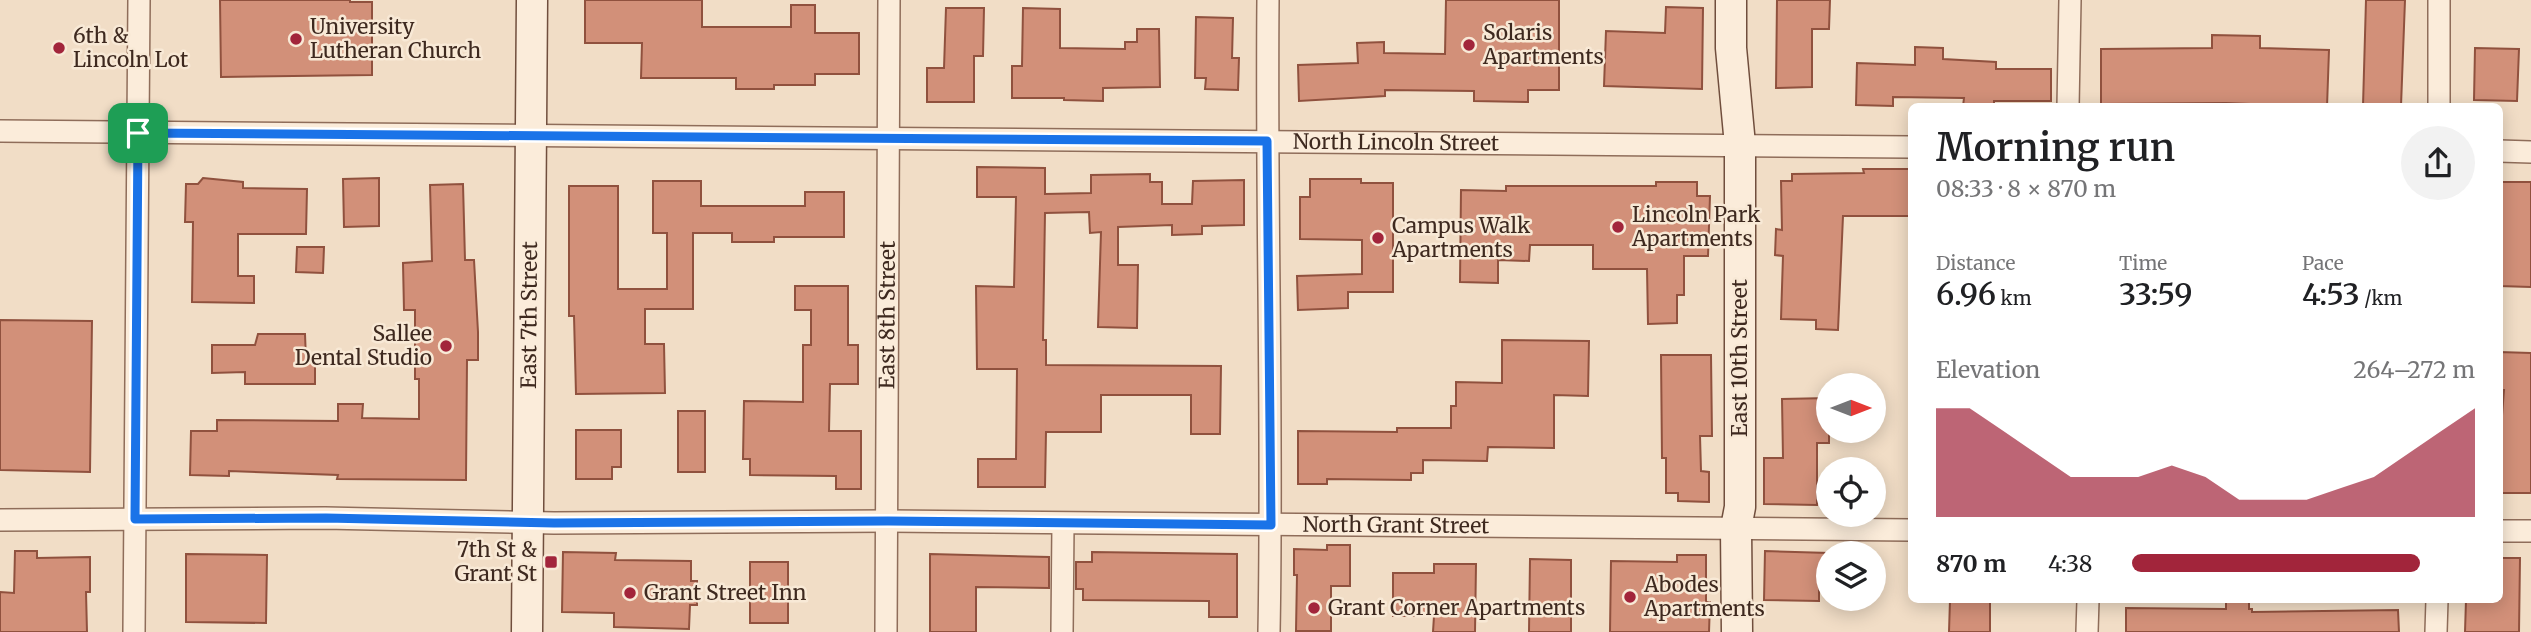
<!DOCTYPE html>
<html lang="en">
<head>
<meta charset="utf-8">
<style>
	body { margin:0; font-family:Merriweather,serif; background:#f2f2f2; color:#202124; height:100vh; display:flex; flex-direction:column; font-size:26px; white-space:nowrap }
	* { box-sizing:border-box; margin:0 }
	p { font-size:23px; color:#757577 }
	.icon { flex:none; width:38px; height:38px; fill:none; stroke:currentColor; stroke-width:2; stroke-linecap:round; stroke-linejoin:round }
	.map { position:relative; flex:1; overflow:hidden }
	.drawer { position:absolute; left:1908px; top:103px; width:595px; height:500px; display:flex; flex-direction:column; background:#fff; border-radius:10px; box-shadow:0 4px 18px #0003 }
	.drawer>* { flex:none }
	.needle { width:46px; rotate:90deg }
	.tools { position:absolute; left:1816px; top:373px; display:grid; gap:14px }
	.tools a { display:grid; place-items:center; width:70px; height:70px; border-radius:50%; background:#fff; box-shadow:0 4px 18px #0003; font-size:35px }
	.pin { position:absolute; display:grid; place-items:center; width:60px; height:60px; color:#fff; margin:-30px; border-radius:14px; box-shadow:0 4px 10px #0006 }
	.round { display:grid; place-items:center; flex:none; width:74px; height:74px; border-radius:37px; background:#f2f2f2 }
	.head { display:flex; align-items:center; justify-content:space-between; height:119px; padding:0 28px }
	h1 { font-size:38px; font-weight:600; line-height:52px }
	.stats { display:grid; grid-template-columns:repeat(3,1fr); gap:10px; height:119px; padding:7px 28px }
	.stats div { display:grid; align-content:center }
	.stats b { font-size:30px; font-weight:600 }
	.stats small { font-size:19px; font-weight:400 }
	.stats p { font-size:19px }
	.chart { height:196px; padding:14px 28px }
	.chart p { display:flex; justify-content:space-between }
	.chart svg { width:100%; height:126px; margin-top:7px; fill:#a2253b; opacity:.7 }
	ul { padding:0 28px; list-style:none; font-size:23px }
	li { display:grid; grid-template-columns:112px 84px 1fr; align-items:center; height:52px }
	li i { height:18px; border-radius:9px; background:#a2253b }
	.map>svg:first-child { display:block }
	.building { fill:#d29079; stroke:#90513e; stroke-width:2 }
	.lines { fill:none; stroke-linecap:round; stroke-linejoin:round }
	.street-casing { stroke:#8f6d5a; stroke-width:24 }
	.secondary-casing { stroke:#704e3d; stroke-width:33 }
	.street { stroke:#fbecda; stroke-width:21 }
	.secondary { stroke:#fbecda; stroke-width:30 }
	.route-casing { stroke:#fff; stroke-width:14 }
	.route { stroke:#1a73e8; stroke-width:9 }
	.poi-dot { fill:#a2253b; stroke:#f8e9d6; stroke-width:2.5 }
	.labels { text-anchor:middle; stroke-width:5; stroke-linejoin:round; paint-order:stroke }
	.poi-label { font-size:21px; fill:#3e291f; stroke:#f8e9d6; text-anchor:start }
	.street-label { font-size:21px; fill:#3e291f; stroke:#f8e9d6 }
</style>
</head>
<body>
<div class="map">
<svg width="2531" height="632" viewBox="0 0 2531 632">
	<rect width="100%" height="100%" fill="#f1ddc6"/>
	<g class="building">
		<path d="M220,0h130v2h22v73l-151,2z"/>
		<path d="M585,0h117v27h89v-22h24v28h44v41h-44v11h-41v4h-38v-11h-95l1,-35h-57z"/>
		<path d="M1446,0h113v90h-31v12l-54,-1v-10l-89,-1v6l-86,5 -1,-36 60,-2 -1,-20 27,-1v11l61,1z"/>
		<path d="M1777,0h53l-1,29h-17v58l-36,1z"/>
		<path d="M2366,0h39l-4,106h-38z"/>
		<path d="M1666,7l37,1 -1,81 -98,-3 2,-55 59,2z"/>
		<path d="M946,8h38l-1,48h-9v46h-47v-34h17z"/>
		<path d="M1023,8l37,1v39l65,1v-7h12v-13h22l1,58 -57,1v13l-39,-1v-2h-52v-32h10z"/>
		<path d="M1196,17l37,1 -1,40h7l-1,32 -33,-1 1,-11h-11z"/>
		<path d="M2212,35l48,1v12l69,2 -2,57 -101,-4 -125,1v-55l111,-1z"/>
		<path d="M1915,47l28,1v11l53,3v7h55v32h-57v6h-21l-10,-1 1,-8 -71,-1v9l-37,-1 1,-42 58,2z"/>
		<path d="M2475,48l44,1 -2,52 -43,-1z"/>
		<path d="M977,167l68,1v26l46,-1v-18l59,-1v8h12v22h30l1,-23 51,-1v45l-42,1v8l-30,1v-10l-54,2v38h20l-1,63 -39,-1 3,-95 -11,1 -1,-21 -44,1 -2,127h3v25l175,1 -1,68h-29v-39h-90v37h-55l-1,55h-67v-28h38l1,-90h-40l-1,-83 38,1 2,-90h-39z"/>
		<path d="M1863,169h48v47h-68l-5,114 -22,-1v-9l-35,-1 2,-63 -8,-1 1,-26 6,1 -1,-49h11v-7l72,-1z"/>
		<path d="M203,178l40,4v6l64,1 -1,45h-68v42h16v27l-62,-1 1,-80h-8l1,-38h12z"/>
		<path d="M379,178v48l-35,1 -1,-48z"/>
		<path d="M1310,179h51v4h32v109h-45v16l-50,2 -1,-34 65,-2v-34l-62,-1v-42h10z"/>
		<path d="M653,181h48v25h104v-14h39v45h-70v5h-42v-9h-39v76h-48v35h19l1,49 -89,1 -2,-78h-5v-130h49v103h49v-56h-14z"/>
		<path d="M1656,182h41v14h13l-2,60h-24v39h-7v28l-29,1 -1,-55h-54v-24h-63l-1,16 -31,-1v23l-38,-1 1,-92 45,1v-5h150z"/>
		<path d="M2499,182h32v105l-32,-1z"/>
		<path d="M463,184l2,76h9l4,72v28h-11l-1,120 -129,-1 1,-4 -109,-4v5l-39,-1 1,-44h26v-11l121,1v-17h25l-1,14 57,1v-40h-4v-69h-11l-1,-47 29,-2 -2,-76z"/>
		<path d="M297,247h27l-1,26 -27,-1z"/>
		<path d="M795,286h53v59h10v39h-28l-1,47h32v58h-25v-13l-86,-1v-16h-7l1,-58 59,1v-57h8v-35h-16z"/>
		<path d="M0,320l92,1 -2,151 -90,-2z"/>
		<path d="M258,334h47l1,25 9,-1v26h-70v-12l-33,1v-28h43z"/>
		<path d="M1502,340l87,1 -1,55 -34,-1v53l-66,-1 -1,14 -64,-1v13h-12v7l-84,-1v5h-29v-53l99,1v-4h54v-22h5v-24l46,1z"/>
		<path d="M2499,352l32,1v140h-32v-40l5,-63h-5z"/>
		<path d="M1661,355h50l1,81h-12l1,35 8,1v30l-31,-1v-8h-12v-35h-4z"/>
		<path d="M1829,398v45h-12v62l-53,-1v-46h19l-1,-59z"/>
		<rect x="678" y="411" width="27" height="61"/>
		<path d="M576,430h45v37h-9v12h-36z"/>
		<path d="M1327,545h23v41h-19v45h-35l1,-56h-3v-26l33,1z"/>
		<path d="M15,551h22v7l53,-1v35h-4l1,40h-87v-40l14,1z"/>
		<path d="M1765,551l64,2v27h-10v21l-55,-1z"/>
		<path d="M563,552l53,1 -1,7 76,1v20h6v24h-7l-1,24 -75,-2v-14l-52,-1z"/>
		<path d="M1092,552l145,2v63h-28v-16l-126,-1v-11h-7v-27h16z"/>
		<path d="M186,554l81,1 -1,68 -80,-1z"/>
		<path d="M930,554l119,3v31l-73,-1v45h-46z"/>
		<path d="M1677,555h29v47h4l-1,30h-99l1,-71 66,1z"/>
		<path d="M2499,558h21l-1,74h-54l1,-32h33z"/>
		<path d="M1530,559l41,1v72h-42z"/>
		<rect x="750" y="562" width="38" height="61"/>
		<path d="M1434,564h42l-1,68h-42l1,-16h-41v-43h41z"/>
		<path d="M1950,600h40v32h-41z"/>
		<path d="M2226,600h23v9h3v3l146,-2 1,22h-273v-24l100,1z"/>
	</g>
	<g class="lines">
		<defs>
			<g id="street">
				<path d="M1268,0c-2,211 5,421 1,632"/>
				<path d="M2068,107l2,-107"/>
				<path d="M2439,107v-107"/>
				<path id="s1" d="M0,131l1911,16"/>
				<path d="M2499,151l32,1"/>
				<path id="s2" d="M0,520l325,-2 229,5 334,-2 1023,9"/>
				<path d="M2499,531h32"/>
				<path d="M134,632l5,-632"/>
				<path id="s3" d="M886,632l3,-632"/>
				<path d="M1062,632l1,-108"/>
				<path d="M2087,632l1,-32"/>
				<path d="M2436,632l1,-32"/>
			</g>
			<g id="secondary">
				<path d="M1731,0v48l9,97v362l-4,21 1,104"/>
				<path id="s4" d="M527,632l5,-632"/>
			</g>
		</defs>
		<use href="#street" class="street-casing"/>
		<use href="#secondary" class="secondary-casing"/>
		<use href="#street" class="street"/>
		<use href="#secondary" class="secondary"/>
	</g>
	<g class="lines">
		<defs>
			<path id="route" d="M138,133l1129,8 4,384 -383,-4 -334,2 -228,-5 -191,1z"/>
		</defs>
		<use href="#route" class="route-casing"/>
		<use href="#route" class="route"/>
	</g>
	<g class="poi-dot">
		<circle cx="296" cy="39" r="7"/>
		<circle cx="1469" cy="45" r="7"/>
		<circle cx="59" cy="48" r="7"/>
		<circle cx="1618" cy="227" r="7"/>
		<circle cx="1378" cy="238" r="7"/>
		<circle cx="446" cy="346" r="7"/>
		<rect x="544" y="555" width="14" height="14" rx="3.5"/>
		<circle cx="630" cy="593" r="7"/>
		<circle cx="1630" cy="597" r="7"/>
		<circle cx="1314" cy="608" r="7"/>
	</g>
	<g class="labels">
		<g class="poi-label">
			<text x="310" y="34">University<tspan x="310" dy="24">Lutheran Church</tspan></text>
			<text x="1483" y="40">Solaris<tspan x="1483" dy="24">Apartments</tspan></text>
			<text x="73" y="43">6th &amp;<tspan x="73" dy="24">Lincoln Lot</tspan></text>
			<text x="1632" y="222">Lincoln Park<tspan x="1632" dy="24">Apartments</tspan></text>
			<text x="1392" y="233">Campus Walk<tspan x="1392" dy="24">Apartments</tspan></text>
			<text x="432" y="341" text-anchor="end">Sallee<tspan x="432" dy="24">Dental Studio</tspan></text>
			<text x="537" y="557" text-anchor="end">7th St &amp;<tspan x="537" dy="24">Grant St</tspan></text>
			<text x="1644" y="592">Abodes<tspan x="1644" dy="24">Apartments</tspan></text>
			<text x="644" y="600">Grant Street Inn</text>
			<text x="1328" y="615">Grant Corner Apartments</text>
		</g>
		<g class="street-label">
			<text dy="7" stroke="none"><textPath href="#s1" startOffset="1396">North Lincoln Street</textPath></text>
			<text dy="7" stroke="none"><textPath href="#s4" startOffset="317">East 7th Street</textPath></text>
			<text dy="7" stroke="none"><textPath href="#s3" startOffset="317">East 8th Street</textPath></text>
			<text transform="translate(1740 358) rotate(-90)" y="7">East 10th Street</text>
			<text dy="7" stroke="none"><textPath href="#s2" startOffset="1396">North Grant Street</textPath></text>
		</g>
	</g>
</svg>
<div class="tools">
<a><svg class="needle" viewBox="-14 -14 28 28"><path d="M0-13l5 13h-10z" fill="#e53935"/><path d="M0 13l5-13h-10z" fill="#757577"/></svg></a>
<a><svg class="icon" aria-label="locate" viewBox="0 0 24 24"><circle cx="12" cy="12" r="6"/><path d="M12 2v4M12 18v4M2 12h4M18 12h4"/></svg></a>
<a><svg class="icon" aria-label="layers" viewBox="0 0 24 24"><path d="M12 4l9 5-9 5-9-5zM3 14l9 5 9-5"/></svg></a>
</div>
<div class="pin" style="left:138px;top:133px;background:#1e9e55"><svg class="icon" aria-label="arrive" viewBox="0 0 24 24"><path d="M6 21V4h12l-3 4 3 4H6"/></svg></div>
<section class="drawer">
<div class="head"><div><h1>Morning run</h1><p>08:33 · 8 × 870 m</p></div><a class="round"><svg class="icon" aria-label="share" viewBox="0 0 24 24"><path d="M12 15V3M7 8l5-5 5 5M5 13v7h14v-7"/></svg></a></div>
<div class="stats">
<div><p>Distance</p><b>6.96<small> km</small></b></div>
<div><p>Time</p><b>33:59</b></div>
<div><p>Pace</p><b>4:53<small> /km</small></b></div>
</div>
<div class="chart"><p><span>Elevation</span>264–272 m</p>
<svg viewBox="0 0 160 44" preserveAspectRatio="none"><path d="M0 44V6L10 6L20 14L30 22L40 30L50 30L60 30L70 26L80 30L90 38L100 38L110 38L120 34L130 30L140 22L150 14L160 6V44z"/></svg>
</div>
<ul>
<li><b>870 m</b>4:38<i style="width:84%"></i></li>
</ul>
</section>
</div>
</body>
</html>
